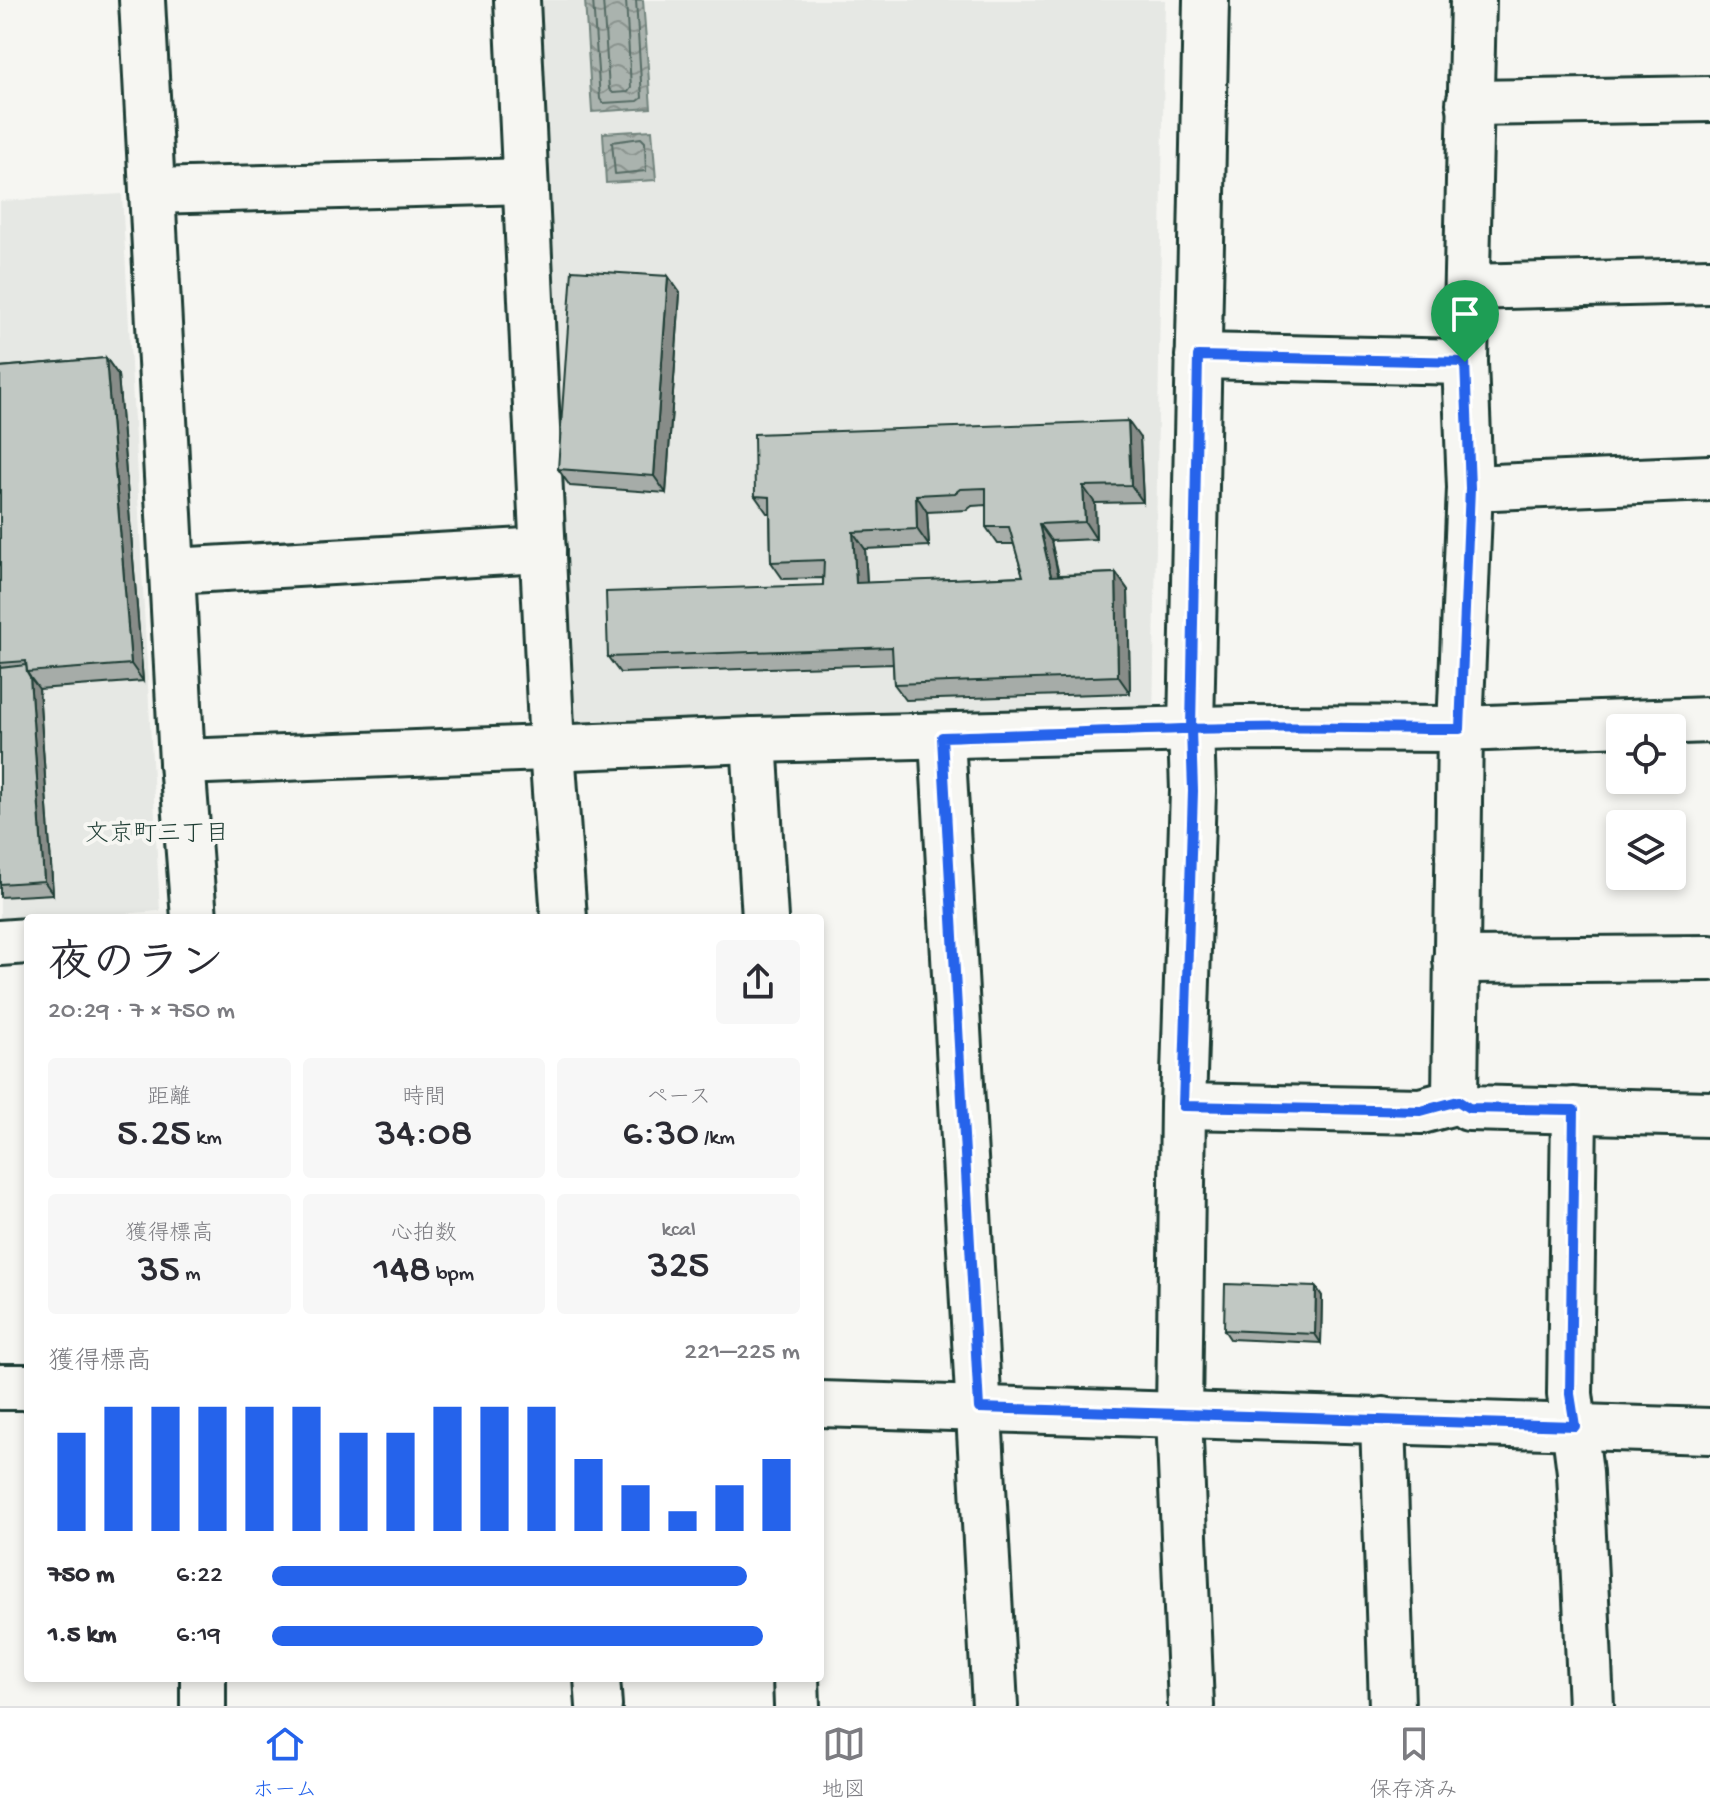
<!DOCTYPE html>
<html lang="ja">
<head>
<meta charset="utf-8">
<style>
	body { margin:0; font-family:"Gochi Hand","Klee One",sans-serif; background:#f7f7f7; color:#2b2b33; height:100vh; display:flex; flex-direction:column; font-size:30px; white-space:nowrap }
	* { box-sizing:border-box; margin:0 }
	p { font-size:26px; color:#7c7c81 }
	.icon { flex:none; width:44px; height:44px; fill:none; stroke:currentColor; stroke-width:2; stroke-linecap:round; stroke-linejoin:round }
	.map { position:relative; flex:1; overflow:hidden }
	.side { position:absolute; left:24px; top:914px; width:800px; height:768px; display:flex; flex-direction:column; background:#fff; border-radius:8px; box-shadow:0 4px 12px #0003 }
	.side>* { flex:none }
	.buttons { position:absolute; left:1606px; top:714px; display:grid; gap:16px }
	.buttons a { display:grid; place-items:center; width:80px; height:80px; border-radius:8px; background:#fff; box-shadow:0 4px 12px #0003; font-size:40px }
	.pin { position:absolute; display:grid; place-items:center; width:68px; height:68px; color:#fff; margin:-82px -34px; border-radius:50% 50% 50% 0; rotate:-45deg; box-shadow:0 0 8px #0007 }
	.pin .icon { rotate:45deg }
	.round { display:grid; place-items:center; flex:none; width:84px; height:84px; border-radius:8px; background:#f7f7f7 }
	.summary { display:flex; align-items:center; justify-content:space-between; height:136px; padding:0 24px }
	h1 { font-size:44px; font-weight:600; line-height:60px }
	.stats { display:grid; grid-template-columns:repeat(3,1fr); gap:12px; height:136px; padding:8px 24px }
	.stats div { display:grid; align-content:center; border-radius:8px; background:#f7f7f7; text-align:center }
	.stats b { font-size:40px; font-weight:600 }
	.stats small { font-size:22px; font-weight:400 }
	.stats p { font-size:22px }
	.chart { height:224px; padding:16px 24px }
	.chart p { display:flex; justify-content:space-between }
	.chart svg { width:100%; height:144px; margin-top:8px; stroke:#2563eb; stroke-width:6 }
	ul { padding:0 24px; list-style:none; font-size:26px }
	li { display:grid; grid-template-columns:128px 96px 1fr; align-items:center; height:60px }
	li i { height:20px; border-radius:10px; background:#2563eb }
	.tabs { display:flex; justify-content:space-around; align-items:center; height:112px; border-top:2px solid #e1e1e2; background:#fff; font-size:22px; color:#7c7c81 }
	.tabs a { display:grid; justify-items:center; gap:4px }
	.tabs .active { color:#2563eb }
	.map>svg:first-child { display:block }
	.built { fill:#e6e8e4 }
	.water { fill:url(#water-waves); stroke:#72847d; stroke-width:2 }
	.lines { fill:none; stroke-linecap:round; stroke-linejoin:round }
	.shore { stroke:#576c65; stroke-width:2 }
	.minor-casing { stroke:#1f3d34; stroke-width:50 }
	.major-casing { stroke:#1f3d34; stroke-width:50 }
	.minor { stroke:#f6f6f2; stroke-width:44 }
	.major { stroke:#f6f6f2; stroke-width:44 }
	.wall { fill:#a6aca8; stroke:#1f3d34; stroke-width:2; fill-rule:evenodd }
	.shaded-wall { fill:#878c88; stroke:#1f3d34; stroke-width:2 }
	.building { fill:#c1c8c3; stroke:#1f3d34; stroke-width:2; fill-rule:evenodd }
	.route-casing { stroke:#fff; stroke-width:16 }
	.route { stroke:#2563eb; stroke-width:10 }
	.labels { text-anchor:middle; stroke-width:8; stroke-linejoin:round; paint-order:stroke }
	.neighbourhood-label { font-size:24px; fill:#1f3d34; stroke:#f6f6f2 }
</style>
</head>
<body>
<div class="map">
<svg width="1710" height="1706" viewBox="0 0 1710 1706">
	<defs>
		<pattern id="water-waves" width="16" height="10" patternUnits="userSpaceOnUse" patternTransform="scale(2)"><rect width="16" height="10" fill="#aab3ae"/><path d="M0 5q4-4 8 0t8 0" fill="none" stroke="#8a938e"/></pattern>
	</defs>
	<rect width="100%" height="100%" fill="#f6f6f2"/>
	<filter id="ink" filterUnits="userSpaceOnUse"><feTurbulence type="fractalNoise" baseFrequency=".0125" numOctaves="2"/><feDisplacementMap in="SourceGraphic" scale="16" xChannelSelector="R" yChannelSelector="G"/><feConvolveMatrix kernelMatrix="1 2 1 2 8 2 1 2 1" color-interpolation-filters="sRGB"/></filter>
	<g filter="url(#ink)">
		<g class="built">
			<path d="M539,0h626l-12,722 -580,6z"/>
			<path d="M122,194l38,717 -90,7h-42v3l-28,2v-722z"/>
		</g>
		<g class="water">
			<path d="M585,0h58l8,108 -59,4z"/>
			<path d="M652,130l4,50 -50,3 -3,-50z"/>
		</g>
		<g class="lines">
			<g class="shore">
				<path d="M593,0l7,99 3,4 35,-2 4,-3 -6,-98"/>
				<path d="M603,0l6,89 4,4 15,-1 3,-4 -5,-88"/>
				<path d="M641,138l4,4 1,29 -31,3 -3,-32z"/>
			</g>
			<defs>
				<g id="minor">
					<path d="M142,0l40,762 12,156"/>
					<path d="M517,0l35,749 12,169"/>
					<path d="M1473,0l-8,362 5,126 -10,241 -5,367 14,12 241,6"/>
					<path d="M1469,103l241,-4"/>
					<path d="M152,191l373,-10"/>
					<path d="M1468,287l242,-6"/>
					<path d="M1198,356l267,6"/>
					<path d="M1470,488l240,-10"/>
					<path d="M173,571l370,-21"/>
					<path d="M942,737l53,969"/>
					<path d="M754,740l11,178"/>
					<path d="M182,762l572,-22 488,-12 218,1 250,-9"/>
					<path d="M0,943l28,-2"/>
					<path d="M1456,960l254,-2"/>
					<path d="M1183,1106l238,5 37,-10"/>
					<path d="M1574,1110l-4,284 10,78 11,234"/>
					<path d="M1383,1420l9,286"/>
					<path d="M597,1678l2,28"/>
					<path d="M796,1678l1,28"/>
					<path d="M203,1706v-28"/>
					<path d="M1191,1706l-12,-291 4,-309 10,-315 -2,-62 15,-729"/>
				</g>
				<g id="major">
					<path d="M0,1387h28"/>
					<path d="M820,1404l890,27"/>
				</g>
			</defs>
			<use href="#minor" class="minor-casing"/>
			<use href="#major" class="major-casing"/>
			<use href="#minor" class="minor"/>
			<use href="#major" class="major"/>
		</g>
		<g class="wall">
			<path d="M668,276l12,17 -14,200 -96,-7 -12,-17z"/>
			<path d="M106,358l12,17 25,306 -104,8 14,205 -53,3v-530z"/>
			<path d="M1140,438l3,64 -48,1 1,36 -45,2 8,34 57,-2 12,17 2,103 -224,7 -12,-16 -1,-20 -273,9 -12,-16 215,-72v-7l-40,1 -12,-17 -1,-49h-3l-12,-17zM986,505v22l12,17h16l9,32 -156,7 -2,-34 64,-3 -2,-34 40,-2 5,-4z"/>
			<path d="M1316,1287l6,9 -1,47 -91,-4 -6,-9z"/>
		</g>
		<g class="shaded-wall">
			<path d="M668,276l12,17 -14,200 -12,-17z"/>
			<path d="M106,358l12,17 25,306 -12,-17z"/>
			<path d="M1128,421l12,17 3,64 -12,-17z"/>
			<path d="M1083,486l12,17 1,36 -11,-17z"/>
			<path d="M916,495l11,17 2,34 -12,-17z"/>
			<path d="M1039,524l12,17 11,52 -11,-17z"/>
			<path d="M853,532l12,17 3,51 -12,-17z"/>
			<path d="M1116,573l12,17 2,103 -12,-17z"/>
			<path d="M30,677l9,12 14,205 -9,-13z"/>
			<path d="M1316,1287l6,9 -1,47 -6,-9z"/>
		</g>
		<g class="building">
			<path d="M572,270l96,6 -14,200 -96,-7z"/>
			<path d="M106,358l25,306 -104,8 -1,-11 -26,2v-296z"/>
			<path d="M1128,421l3,64 -48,1 2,36 -46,2 12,52 65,-3 2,103 -224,8 -2,-37 -284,10 -2,-65 217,-7 1,-25 -53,2 -1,-65 -15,-1 -1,-62zM986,488v39h23l14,49 -167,7 -3,-51 64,-3 -1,-34 39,-2 5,-4z"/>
			<path d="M26,665l1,7 3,5 14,204 -44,3v-216z"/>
			<path d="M1225,1284l91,3 -1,47 -91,-4z"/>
		</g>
	</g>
	<g class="lines" filter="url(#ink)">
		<defs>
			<path id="route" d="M1465,362l5,126 -10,241c-73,0 -146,-3 -219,-1 -100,1 -199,6 -299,9l37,671 596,18 -5,-32 4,-284 -105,-2 -11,-7 -37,10 -238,-5 10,-315 -2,-62 7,-373 267,6"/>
		</defs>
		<use href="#route" class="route-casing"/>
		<use href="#route" class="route"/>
	</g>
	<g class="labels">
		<g class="neighbourhood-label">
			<text x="157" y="840">文京町三丁目</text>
		</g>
	</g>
</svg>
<div class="buttons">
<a><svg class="icon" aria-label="locate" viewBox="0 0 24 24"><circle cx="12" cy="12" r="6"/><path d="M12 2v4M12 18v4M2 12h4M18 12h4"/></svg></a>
<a><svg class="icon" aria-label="layers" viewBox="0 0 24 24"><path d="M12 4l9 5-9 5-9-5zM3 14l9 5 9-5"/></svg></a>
</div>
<div class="pin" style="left:1465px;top:362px;background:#1e9e55"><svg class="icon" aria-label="arrive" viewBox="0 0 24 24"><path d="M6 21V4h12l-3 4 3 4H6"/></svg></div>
<section class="side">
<div class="summary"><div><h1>夜のラン</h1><p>20:29 · 7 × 750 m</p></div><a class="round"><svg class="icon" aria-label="share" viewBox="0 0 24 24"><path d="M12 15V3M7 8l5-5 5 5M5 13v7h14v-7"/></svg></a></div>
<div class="stats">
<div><p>距離</p><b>5.25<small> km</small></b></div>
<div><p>時間</p><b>34:08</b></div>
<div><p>ペース</p><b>6:30<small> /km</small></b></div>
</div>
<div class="stats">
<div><p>獲得標高</p><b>35<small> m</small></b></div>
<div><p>心拍数</p><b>148<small> bpm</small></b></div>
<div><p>kcal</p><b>325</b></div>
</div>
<div class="chart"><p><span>獲得標高</span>221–225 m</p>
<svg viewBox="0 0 160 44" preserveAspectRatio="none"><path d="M5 44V14M15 44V6M25 44V6M35 44V6M45 44V6M55 44V6M65 44V14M75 44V14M85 44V6M95 44V6M105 44V6M115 44V22M125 44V30M135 44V38M145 44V30M155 44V22"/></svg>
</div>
<ul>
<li><b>750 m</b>6:22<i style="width:90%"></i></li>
<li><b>1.5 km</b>6:19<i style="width:93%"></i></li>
</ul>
</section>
</div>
<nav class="tabs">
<a class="active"><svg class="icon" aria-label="home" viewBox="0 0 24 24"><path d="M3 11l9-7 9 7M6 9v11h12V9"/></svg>ホーム</a>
<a><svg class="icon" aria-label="map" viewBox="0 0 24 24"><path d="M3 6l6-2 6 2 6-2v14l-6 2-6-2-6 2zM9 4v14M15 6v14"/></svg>地図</a>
<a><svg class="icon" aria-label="saved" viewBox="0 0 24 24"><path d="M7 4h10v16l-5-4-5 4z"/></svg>保存済み</a>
</nav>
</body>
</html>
